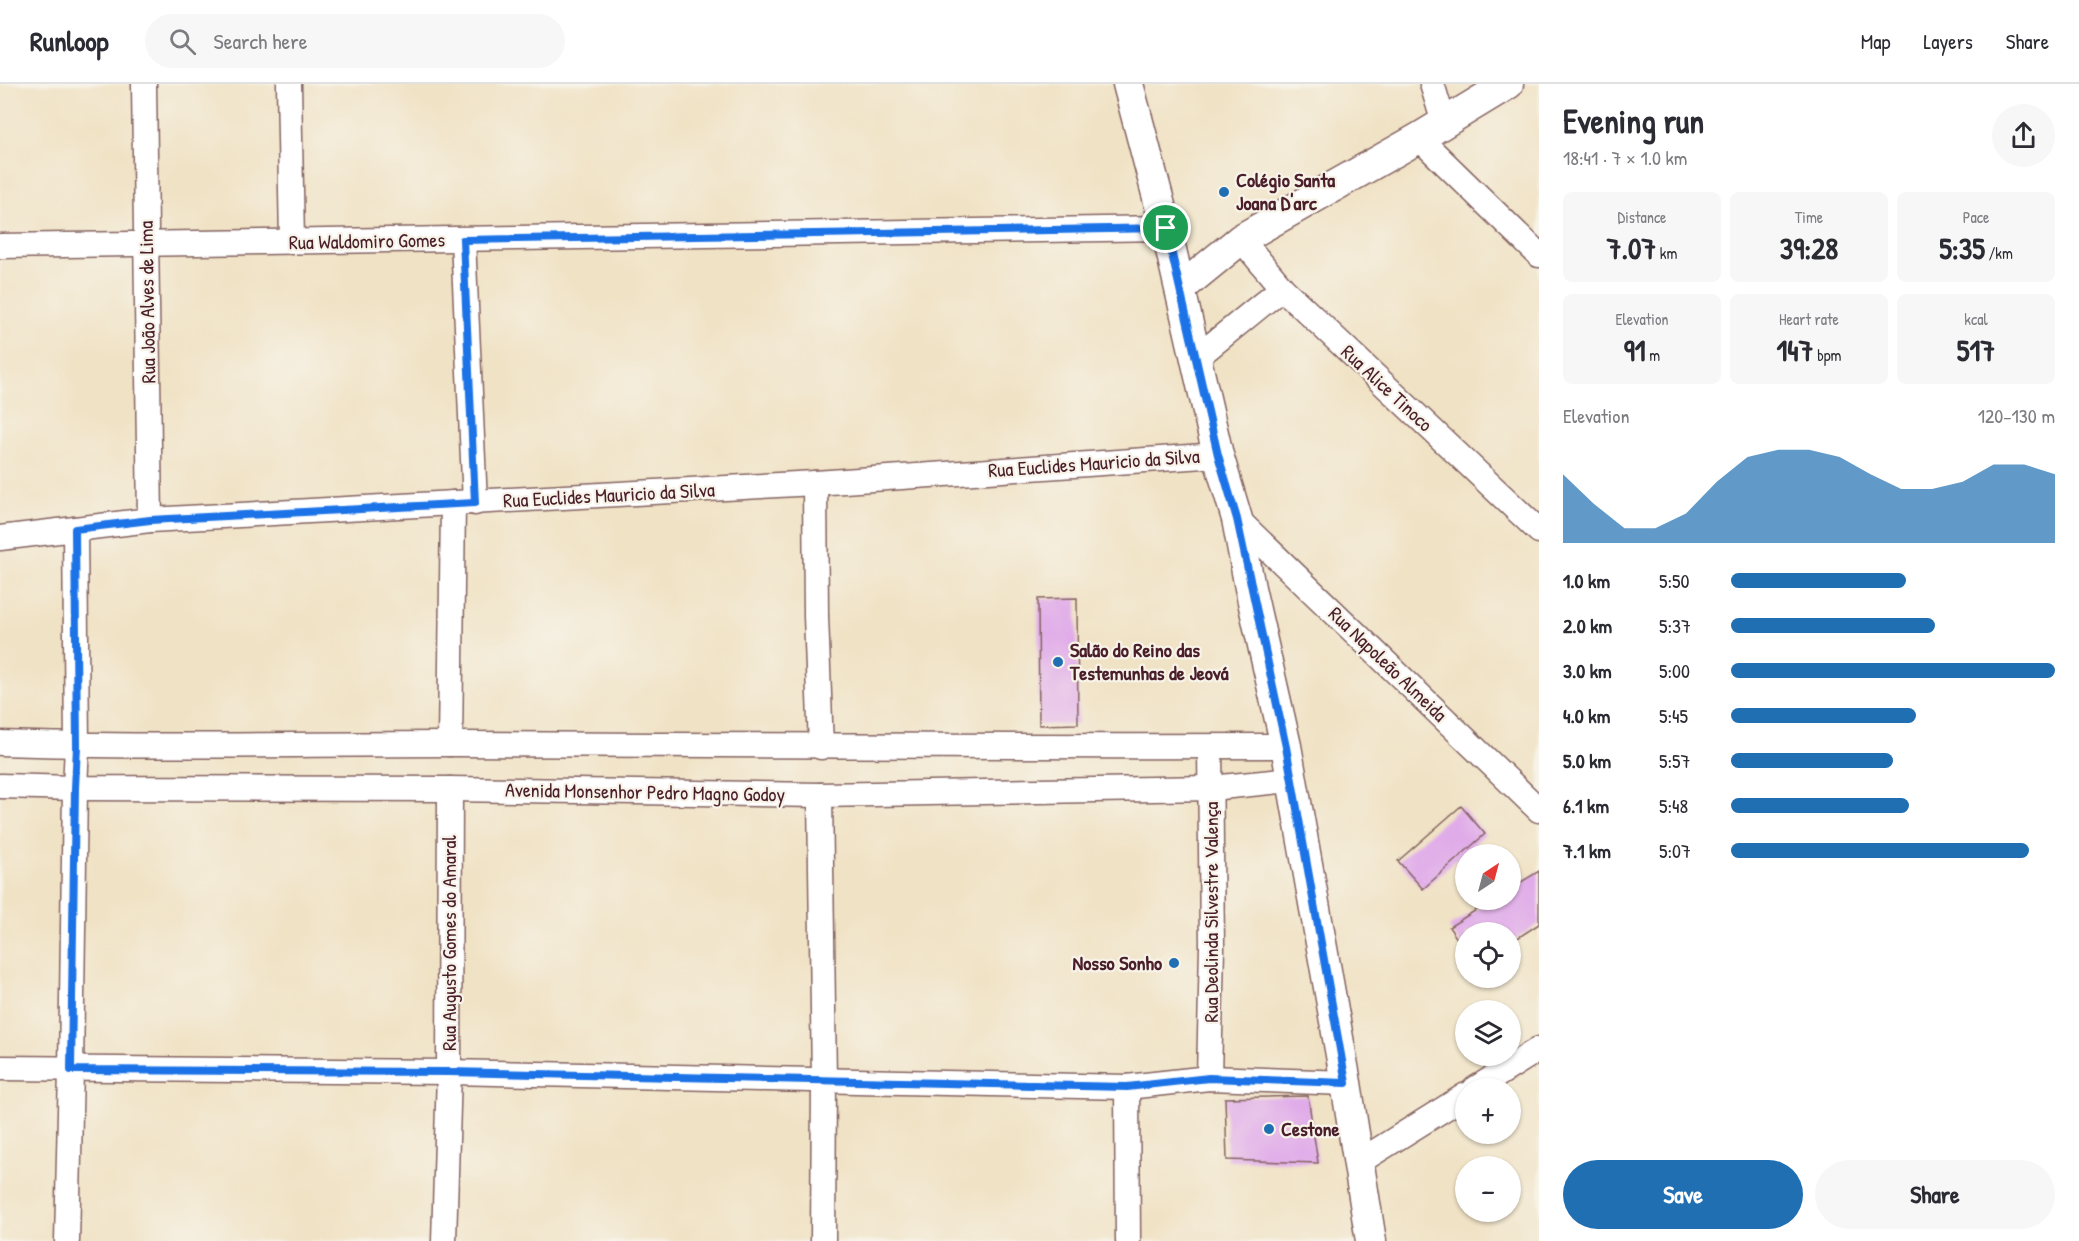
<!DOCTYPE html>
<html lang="en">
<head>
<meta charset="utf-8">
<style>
	body { margin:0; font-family:"Patrick Hand",sans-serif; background:#f7f7f7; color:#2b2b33; height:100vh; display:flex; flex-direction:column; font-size:22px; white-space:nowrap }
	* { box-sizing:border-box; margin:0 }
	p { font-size:20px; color:#7c7c81 }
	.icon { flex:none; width:33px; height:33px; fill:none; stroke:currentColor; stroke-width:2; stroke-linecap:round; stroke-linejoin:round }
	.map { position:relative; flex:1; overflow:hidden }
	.drawer { display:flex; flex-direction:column; background:#fff; width:540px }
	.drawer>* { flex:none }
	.needle { width:39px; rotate:36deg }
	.fabs { position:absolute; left:1455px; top:760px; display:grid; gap:12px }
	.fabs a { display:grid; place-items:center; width:66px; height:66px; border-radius:50%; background:#fff; box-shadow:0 2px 4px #0004; font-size:30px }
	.pin { position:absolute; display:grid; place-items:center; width:51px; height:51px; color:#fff; margin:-26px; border:3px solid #fff; border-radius:50%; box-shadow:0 2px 6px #0007 }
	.round { display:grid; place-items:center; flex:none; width:63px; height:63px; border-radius:32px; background:#f7f7f7 }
	.overview { display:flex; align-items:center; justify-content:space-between; height:102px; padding:0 24px }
	h1 { font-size:33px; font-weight:800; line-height:45px }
	.metrics { display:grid; grid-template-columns:repeat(3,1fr); gap:9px; height:102px; padding:6px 24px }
	.metrics div { display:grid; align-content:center; border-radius:9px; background:#f7f7f7; text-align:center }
	.metrics b { font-size:30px; font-weight:800 }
	.metrics small { font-size:16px; font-weight:400 }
	.metrics p { font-size:16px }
	.chart { height:168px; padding:12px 24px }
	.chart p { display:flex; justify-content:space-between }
	.chart svg { width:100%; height:108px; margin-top:6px; fill:#1f6fb2; opacity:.7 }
	.button { display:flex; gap:12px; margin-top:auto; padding:12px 24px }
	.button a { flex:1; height:69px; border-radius:36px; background:#1f6fb2; color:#fff; font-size:24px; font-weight:800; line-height:69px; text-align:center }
	.button a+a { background:#f7f7f7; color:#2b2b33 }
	ul { padding:0 24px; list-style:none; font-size:20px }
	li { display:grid; grid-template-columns:96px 72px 1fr; align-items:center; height:45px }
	li i { height:15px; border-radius:8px; background:#1f6fb2 }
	header { display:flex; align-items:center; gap:36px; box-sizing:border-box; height:84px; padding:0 30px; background:#fff; border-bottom:2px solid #e1e1e2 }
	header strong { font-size:28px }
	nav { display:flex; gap:33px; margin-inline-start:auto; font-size:21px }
	.search { width:420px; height:54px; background:#f7f7f7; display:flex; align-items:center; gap:15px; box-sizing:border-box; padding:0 21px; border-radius:33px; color:#7c7c81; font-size:22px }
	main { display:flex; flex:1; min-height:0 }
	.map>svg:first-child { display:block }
	.building { fill:#e0abe9 }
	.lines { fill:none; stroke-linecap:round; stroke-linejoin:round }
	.minor-casing { stroke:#846361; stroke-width:27 }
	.tertiary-casing { stroke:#846361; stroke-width:33 }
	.minor { stroke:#fff; stroke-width:24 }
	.tertiary { stroke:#fff; stroke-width:30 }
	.route-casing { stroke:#fff; stroke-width:12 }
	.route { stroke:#1a73e8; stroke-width:8 }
	.poi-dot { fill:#1f6fb2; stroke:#f7f3e8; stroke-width:2 }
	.labels { text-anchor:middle; stroke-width:4.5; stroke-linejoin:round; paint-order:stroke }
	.poi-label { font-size:20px; font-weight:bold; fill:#4a1f2b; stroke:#f7f3e8; text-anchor:start }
	.street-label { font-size:20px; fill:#4a1f2b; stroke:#f7f3e8 }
</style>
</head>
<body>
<header>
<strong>Runloop</strong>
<div class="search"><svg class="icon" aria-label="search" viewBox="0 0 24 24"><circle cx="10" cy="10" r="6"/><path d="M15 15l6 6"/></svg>Search here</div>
<nav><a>Map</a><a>Layers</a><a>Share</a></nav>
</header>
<main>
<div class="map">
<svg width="1539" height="1157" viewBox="0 0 1539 1157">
	<rect width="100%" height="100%" fill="#f7f3e8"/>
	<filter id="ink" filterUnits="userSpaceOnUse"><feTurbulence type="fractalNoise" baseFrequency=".0167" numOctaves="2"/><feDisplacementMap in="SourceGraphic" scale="12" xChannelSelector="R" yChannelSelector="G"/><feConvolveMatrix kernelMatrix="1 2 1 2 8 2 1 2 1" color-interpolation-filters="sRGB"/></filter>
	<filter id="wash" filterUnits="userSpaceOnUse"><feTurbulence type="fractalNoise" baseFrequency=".008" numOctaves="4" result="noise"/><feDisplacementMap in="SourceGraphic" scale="24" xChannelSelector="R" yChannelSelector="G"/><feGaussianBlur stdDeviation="1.35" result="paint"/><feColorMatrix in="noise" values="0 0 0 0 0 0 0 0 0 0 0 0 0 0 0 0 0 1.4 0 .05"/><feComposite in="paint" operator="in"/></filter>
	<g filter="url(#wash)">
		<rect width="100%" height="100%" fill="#f0e2c5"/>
		<g id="blocks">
			<g class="building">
				<path d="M1077,514l1,126 -39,1 -1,-126z"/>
				<path d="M1461,722l24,28 -62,55 -25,-28z"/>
				<path d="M1539,787v53l-29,19v-10h-44v19l-17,-25 43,-27h18v-11z"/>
				<path d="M1308,1012l10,67 -91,-3 -2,-62z"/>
			</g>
		</g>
	</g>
	<g filter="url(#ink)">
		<use href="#blocks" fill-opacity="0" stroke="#846361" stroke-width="1.5"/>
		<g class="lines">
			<defs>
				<g id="minor">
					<path d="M144,0l6,436"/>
					<path d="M289,0l3,158"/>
					<path d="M1432,0l12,39"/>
					<path d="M1419,54l120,117"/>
					<path d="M1241,155l41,49 257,243"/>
					<path d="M463,156l12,263"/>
					<path d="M0,162l1166,-18"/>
					<path d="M1196,274l86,-70"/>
					<path d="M815,399l1,133 5,131"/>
					<path d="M1237,435l302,291"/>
					<path d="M0,454l150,-18 665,-37 403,-28"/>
					<path d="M0,659c151,5 301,1 452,1 278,1 556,3 834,2"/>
					<path d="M450,660l3,-241"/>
					<path d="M0,702l75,2 375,1 370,6 391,-7 80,-8"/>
					<path d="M820,711l4,286 -1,160"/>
					<path d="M0,984l449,4 678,15 82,-9 137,5"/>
					<path d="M1209,994l3,-131 -2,-200"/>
					<path d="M1127,1003l1,154"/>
					<path d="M1475,1005l64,-40"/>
					<path d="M1359,1078l107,-67"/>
					<path d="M67,1157l4,-171 4,-282 2,-42 -2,-217"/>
					<path d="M444,1157l5,-169 1,-283"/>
				</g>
				<g id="tertiary">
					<path d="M1128,0l38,144 52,227 19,64 13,69 36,158 60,337 25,158"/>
					<path d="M1181,204l60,-49 178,-101 89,-54"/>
				</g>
			</defs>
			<use href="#minor" class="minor-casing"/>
			<use href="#tertiary" class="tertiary-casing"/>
			<use href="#minor" class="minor"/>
			<use href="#tertiary" class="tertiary"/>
		</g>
	</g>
	<g class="lines" filter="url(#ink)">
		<defs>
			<path id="route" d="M1166,144l52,227 19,64 49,228 60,336 -137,-5 -82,9 -678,-15 -378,-2 4,-282 2,-42 -2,-217 75,-9 325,-17 -12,-263z"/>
		</defs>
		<use href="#route" class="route-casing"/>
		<use href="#route" class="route"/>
	</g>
	<g class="poi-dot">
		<circle cx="1224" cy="108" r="6"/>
		<circle cx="1058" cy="578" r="6"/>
		<circle cx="1174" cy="879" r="6"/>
		<circle cx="1269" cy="1045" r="6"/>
	</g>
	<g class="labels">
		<g class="poi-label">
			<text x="1236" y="103">Colégio Santa<tspan x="1236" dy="23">Joana D'arc</tspan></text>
			<text x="1070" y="573">Salão do Reino das<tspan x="1070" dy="23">Testemunhas de Jeová</tspan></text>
			<text x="1162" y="886" text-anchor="end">Nosso Sonho</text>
			<text x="1281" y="1052">Cestone</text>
		</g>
		<g class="street-label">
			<text transform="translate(367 157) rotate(-1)" y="7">Rua Waldomiro Gomes</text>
			<text transform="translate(147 218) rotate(-91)" y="7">Rua João Alves de Lima</text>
			<text transform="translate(1387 304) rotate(43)" y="7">Rua Alice Tinoco</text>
			<text transform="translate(1094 379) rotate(-4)" y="7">Rua Euclides Mauricio da Silva</text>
			<text transform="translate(609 411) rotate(-3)" y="7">Rua Euclides Mauricio da Silva</text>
			<text transform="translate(1388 580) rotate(44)" y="7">Rua Napoleão Almeida</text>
			<text transform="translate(645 708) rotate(1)" y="7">Avenida Monsenhor Pedro Magno Godoy</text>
			<text transform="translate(1211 828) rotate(-90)" y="7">Rua Deolinda Silvestre Valença</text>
			<text transform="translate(449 859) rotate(-90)" y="7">Rua Augusto Gomes do Amaral</text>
		</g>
	</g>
</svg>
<div class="fabs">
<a><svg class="needle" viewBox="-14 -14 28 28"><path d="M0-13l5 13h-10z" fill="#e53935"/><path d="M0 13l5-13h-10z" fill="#7c7c81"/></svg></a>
<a><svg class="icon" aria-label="locate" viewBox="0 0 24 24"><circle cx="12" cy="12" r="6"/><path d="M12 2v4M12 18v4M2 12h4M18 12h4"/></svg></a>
<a><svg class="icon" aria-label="layers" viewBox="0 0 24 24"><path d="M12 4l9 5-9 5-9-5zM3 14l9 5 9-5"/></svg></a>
<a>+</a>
<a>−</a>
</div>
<div class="pin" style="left:1166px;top:144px;background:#1e9e55"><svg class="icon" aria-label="arrive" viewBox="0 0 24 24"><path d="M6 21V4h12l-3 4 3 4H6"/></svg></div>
</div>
<section class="drawer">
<div class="overview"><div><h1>Evening run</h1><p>18:41 · 7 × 1.0 km</p></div><a class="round"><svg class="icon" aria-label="share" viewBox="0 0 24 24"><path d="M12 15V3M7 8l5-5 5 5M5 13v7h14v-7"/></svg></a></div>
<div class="metrics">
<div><p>Distance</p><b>7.07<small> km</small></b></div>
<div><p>Time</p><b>39:28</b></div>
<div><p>Pace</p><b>5:35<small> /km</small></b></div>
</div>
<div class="metrics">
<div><p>Elevation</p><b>91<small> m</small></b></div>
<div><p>Heart rate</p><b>147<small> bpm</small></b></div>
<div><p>kcal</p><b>517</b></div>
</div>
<div class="chart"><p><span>Elevation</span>120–130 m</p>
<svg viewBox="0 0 160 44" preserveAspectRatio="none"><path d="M0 44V16L10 28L20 38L30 38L40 32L50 19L60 9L70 6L80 6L90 9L100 16L110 22L120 22L130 19L140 12L150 12L160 16V44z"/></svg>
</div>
<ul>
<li><b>1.0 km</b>5:50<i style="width:54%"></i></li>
<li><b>2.0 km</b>5:37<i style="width:63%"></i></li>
<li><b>3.0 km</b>5:00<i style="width:100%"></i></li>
<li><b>4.0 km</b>5:45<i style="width:57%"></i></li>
<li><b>5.0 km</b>5:57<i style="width:50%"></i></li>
<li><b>6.1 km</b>5:48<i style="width:55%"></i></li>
<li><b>7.1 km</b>5:07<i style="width:92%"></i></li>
</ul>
<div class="button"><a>Save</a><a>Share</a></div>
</section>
</main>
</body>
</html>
